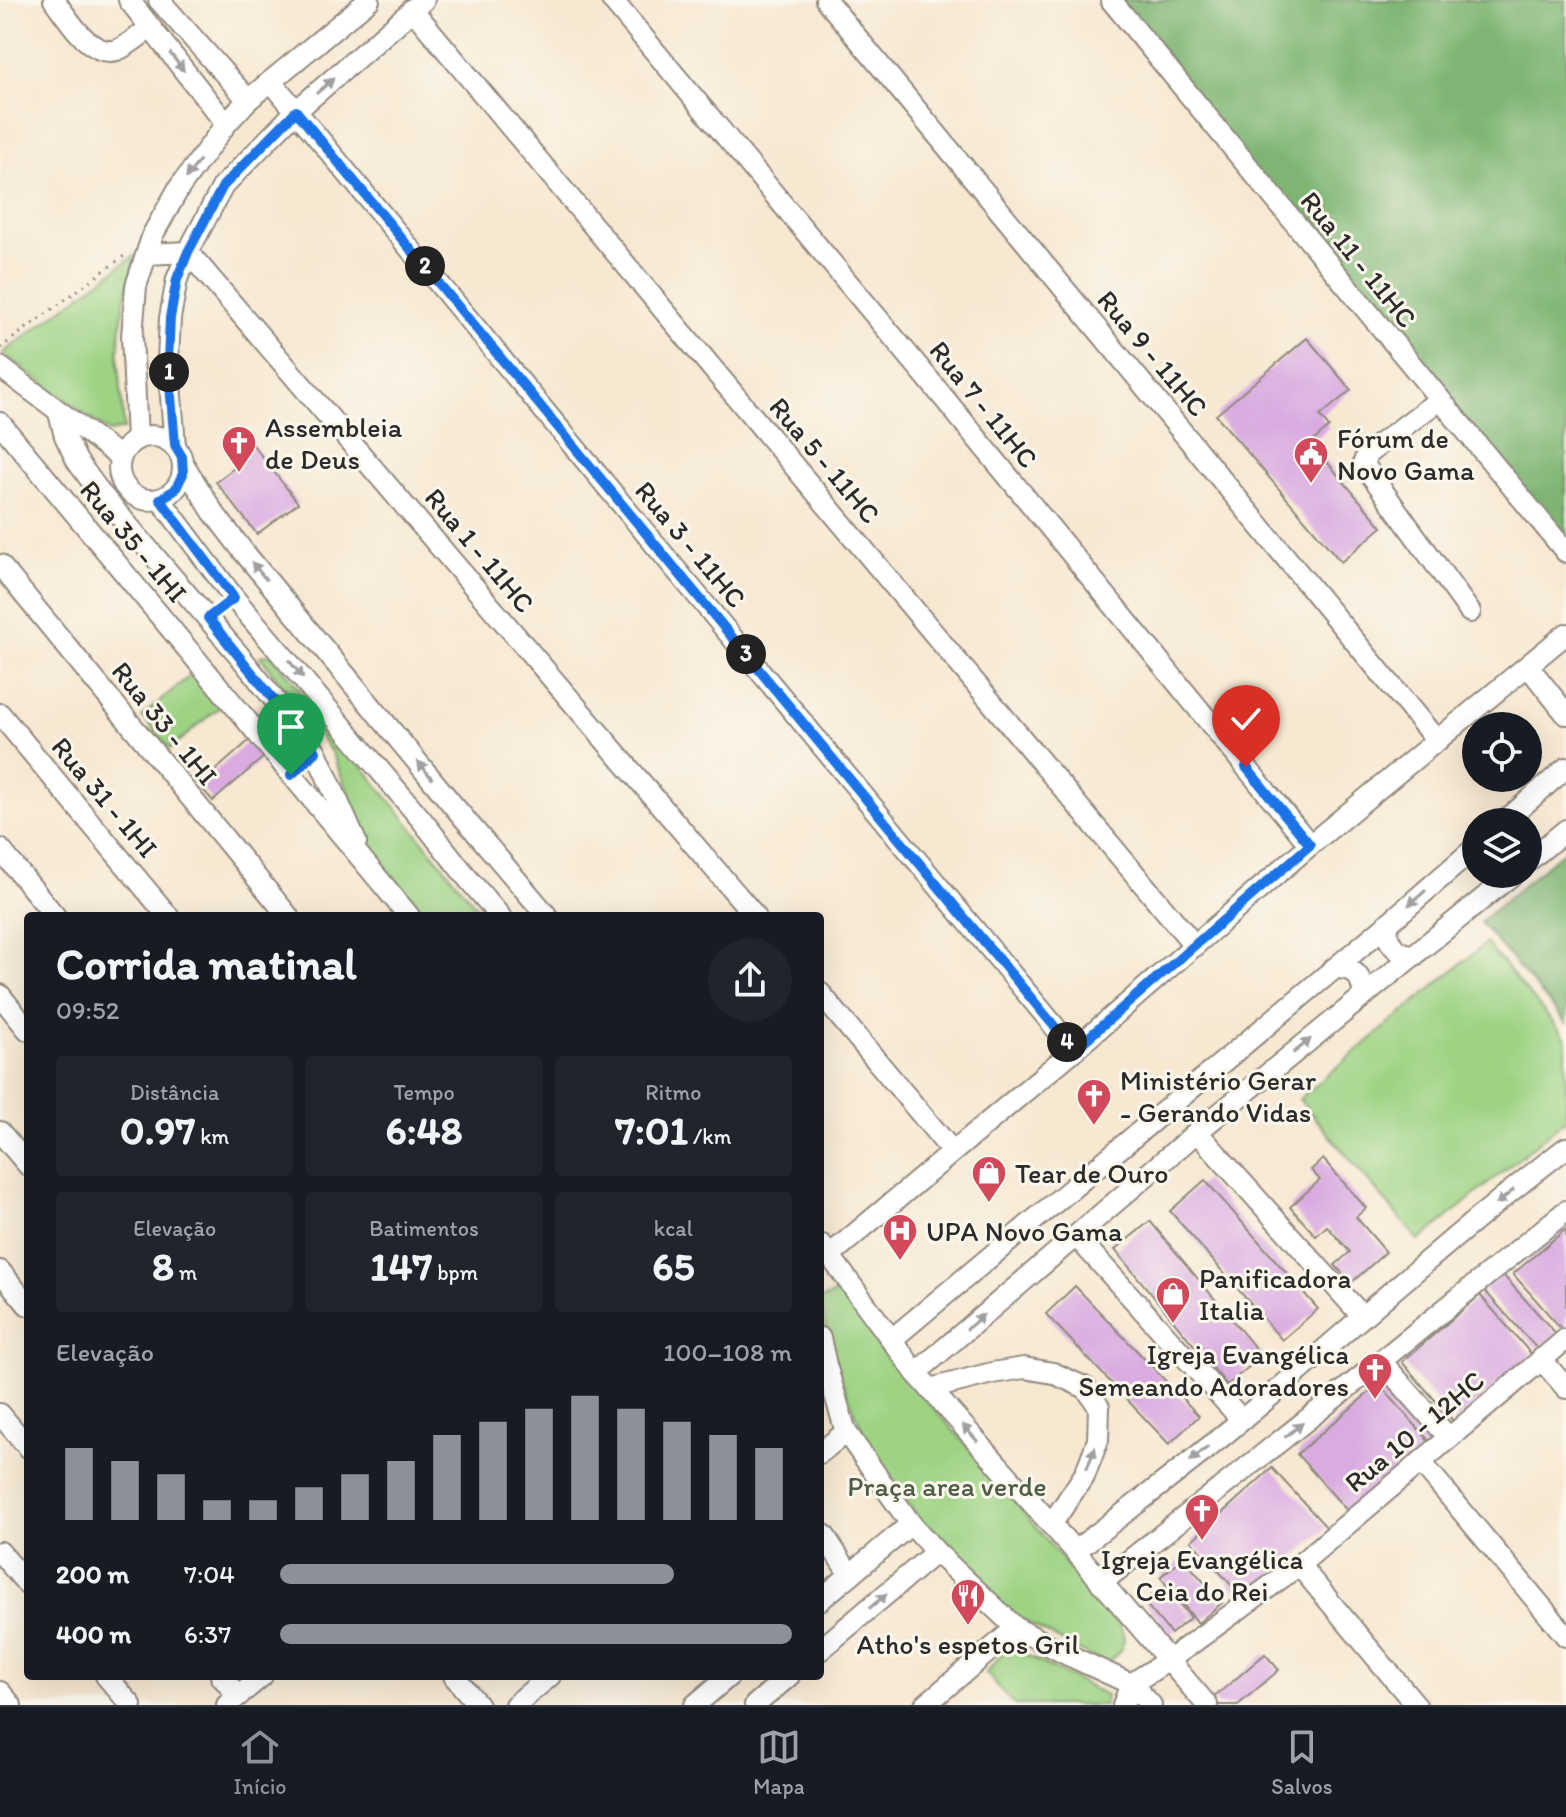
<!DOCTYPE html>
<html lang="pt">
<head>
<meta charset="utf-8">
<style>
	body { margin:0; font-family:Itim,sans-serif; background:#20242c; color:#f1f3f6; height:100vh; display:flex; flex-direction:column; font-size:30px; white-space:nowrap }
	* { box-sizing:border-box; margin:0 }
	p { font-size:26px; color:#9ea1a6 }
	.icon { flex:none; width:44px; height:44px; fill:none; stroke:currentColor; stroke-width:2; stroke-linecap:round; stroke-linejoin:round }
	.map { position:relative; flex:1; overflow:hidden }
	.drawer { position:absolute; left:24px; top:912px; width:800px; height:768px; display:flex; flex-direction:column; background:#171b24; border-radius:8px; box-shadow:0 8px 32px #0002 }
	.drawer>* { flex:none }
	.fabs { position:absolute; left:1462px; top:712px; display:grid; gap:16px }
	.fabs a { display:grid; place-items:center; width:80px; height:80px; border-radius:50%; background:#171b24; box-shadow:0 8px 32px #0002; font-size:40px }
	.pin { position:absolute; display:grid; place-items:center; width:68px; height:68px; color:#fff; margin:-82px -34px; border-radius:50% 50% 50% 0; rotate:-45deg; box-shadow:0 0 8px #0007 }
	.pin .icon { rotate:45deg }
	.km { position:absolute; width:40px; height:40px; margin:-20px; border-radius:50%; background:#222; color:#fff; font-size:22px; line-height:40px; text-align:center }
	.round { display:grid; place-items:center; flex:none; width:84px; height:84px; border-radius:42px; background:#20242c }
	.summary { display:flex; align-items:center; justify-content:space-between; height:136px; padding:0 32px }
	h1 { font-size:44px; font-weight:700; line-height:60px }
	.stats { display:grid; grid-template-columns:repeat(3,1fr); gap:12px; height:136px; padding:8px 32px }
	.stats div { display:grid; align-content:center; border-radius:8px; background:#20242c; text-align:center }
	.stats b { font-size:40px; font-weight:700 }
	.stats small { font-size:22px; font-weight:400 }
	.stats p { font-size:22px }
	.chart { height:224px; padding:16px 32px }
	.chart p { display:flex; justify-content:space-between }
	.chart svg { width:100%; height:144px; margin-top:8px; stroke:#8c9099; stroke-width:6 }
	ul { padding:0 32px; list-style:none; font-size:26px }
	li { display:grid; grid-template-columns:128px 96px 1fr; align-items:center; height:60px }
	li i { height:20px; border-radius:10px; background:#8c9099 }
	.dock { display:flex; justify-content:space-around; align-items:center; height:112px; border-top:2px solid #363941; background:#171b24; font-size:22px; color:#9ea1a6 }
	.dock a { display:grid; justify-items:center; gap:4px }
	.dock .on { color:#8c9099 }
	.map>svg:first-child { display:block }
	.green { fill:#9ed384; stroke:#647f58; stroke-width:2 }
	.forest { fill:#7eb572; stroke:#54704e; stroke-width:2 }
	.building { fill:#d9abe1 }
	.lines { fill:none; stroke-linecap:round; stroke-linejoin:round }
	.minor-casing { stroke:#918a7e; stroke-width:24 }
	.path { stroke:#918a7e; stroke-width:3; stroke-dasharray:2 6; stroke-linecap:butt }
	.minor { stroke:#fff; stroke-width:20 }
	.oneway { fill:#a0a0a0 }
	.route-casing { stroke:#fff; stroke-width:16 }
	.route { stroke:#1a73e8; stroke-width:10 }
	.labels { text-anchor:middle; stroke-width:6; stroke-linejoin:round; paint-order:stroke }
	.street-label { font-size:28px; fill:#2b2b2b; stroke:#fbf7ec }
	.poi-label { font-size:28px; fill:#2b2b2b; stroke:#fbf7ec; text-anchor:start }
	.park-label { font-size:28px; fill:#4e5d46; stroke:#fbf7ec }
</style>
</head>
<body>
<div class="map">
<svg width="1566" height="1705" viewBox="0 0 1566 1705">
	<rect width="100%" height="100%" fill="#fbf7ec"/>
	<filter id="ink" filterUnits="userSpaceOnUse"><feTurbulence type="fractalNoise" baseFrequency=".0125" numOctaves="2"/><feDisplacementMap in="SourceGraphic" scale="16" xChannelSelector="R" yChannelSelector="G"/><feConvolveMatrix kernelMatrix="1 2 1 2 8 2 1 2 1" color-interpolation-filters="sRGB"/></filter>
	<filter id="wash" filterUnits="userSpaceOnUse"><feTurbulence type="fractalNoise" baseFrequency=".006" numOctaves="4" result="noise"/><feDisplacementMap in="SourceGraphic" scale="32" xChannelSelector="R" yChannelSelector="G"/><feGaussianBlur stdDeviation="1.8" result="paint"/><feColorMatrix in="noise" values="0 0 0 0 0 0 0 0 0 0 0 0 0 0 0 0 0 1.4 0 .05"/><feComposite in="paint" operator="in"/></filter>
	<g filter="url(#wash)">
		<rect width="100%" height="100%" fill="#f7e8d2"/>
		<g class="green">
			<path d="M135,255l-11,48 -6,48 6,78 -15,3 -106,-79z"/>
			<path d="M271,654l213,262h-58l-53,-63 -41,-100 -72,-97z"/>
			<path d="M193,673l28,33 -51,43 -28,-33z"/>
			<path d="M1486,943l80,95v81l-147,122 -120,-142z"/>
			<path d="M840,1287l40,62 95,105 133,160c22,19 21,34 -3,50l-89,-47 -46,-40 -60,-70 -46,-74 -31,-72 -13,-62 11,-3z"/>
			<path d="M1008,1646l98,49 -2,10h-90l-28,-32z"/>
		</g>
		<g class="forest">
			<path d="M1102,0h464v537z"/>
			<path d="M1566,849v174l-86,-101z"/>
		</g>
		<g id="blocks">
			<g class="building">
				<path d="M1307,338l44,52 -31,26 9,11 -18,16 71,84 -41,35 -125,-147z"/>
				<path d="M247,437l51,66 -41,31 -41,-52 23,-18 -10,-13z"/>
				<path d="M251,739l15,16 -53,46 -14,-16z"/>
				<path d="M1323,1159l43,49 -10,9 30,35 -35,31 -16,-18 15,-13 -23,-26 -11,10 -26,-29 30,-27 -9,-10z"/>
				<path d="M1205,1180l113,129 -36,31 -112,-129z"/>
				<path d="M1150,1221l112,135 -35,29 -112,-135z"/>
				<path d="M1566,1229v105l-53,-60z"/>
				<path d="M1503,1275l55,61 -19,15 -56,-62z"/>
				<path d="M1075,1286l124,130 -30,28 -123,-130z"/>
				<path d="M1480,1295l52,60 -78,67 -52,-60z"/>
				<path d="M1379,1384l52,59 -81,71 -53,-60z"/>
				<path d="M1272,1468l55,60 -81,73 -55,-60z"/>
				<path d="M1183,1558l39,45 -24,20 -38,-46z"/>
				<path d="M1164,1586l27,31 -20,17 -27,-32z"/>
				<path d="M1265,1654l14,16 -41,35h-19l-6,-7z"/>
			</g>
		</g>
	</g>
	<g filter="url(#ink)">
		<use href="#blocks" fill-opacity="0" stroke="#918a7e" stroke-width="2"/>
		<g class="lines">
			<defs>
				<g id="minor">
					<path d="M54,0c14,18 36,58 63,50 9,-3 25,-16 33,-22"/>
					<path d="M129,0l97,124"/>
					<path d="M159,0l89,100"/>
					<path d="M612,0l313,375 385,470"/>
					<path d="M826,0l611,741"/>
					<path d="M1111,0l455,552"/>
					<path d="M412,9l783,937"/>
					<path d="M271,81l803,969"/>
					<path d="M147,254l41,-2 567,664"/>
					<path d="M0,367l120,90"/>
					<path d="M1439,400l-72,54 -3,8 3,7 103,143"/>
					<path d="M59,413l6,23 12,25 24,33 138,161 77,97 40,90"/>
					<path d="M0,423l409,493"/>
					<circle cx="151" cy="468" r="32"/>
					<path d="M137,438l-5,-102 4,-50 17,-52 26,-46 47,-64 22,-24 121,-100"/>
					<path d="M175,445l-7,-85 2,-42 7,-39 11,-27 35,-66 73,-75 128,-111"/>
					<path d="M184,465l29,47 30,39 209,253 95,112"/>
					<path d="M160,499l74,99 187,221 48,61 31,36"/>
					<path d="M0,565l288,351"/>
					<path d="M1528,666l38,48"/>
					<path d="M0,714l168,202"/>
					<path d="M1504,822l62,-54"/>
					<path d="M0,849l55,67"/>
					<path d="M1528,861l38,-31"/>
					<path d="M1390,922c-9,17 8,34 25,33"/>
					<path d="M1335,968c21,0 26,7 29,28"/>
					<path d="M820,993l132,158"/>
					<path d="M0,995l28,35"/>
					<path d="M0,1132l28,33"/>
					<path d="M1197,1132l165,184"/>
					<path d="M1076,1236l166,184"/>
					<path d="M822,1245l94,128 159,178 132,154"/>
					<path d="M820,1256l10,-1 244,-205 236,-205 256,-211"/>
					<path d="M0,1271l28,34"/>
					<path d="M820,1338l6,27 20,67 65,92 25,28 80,76 52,27 63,29 20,21"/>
					<path d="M891,1340l499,-418 86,-75"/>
					<path d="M1541,1359l25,29"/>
					<path d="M1381,1361l68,77"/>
					<path d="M916,1373l281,-241 316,-258"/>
					<path d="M930,1389l62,-16 32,-5 29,5 33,15 13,19 -1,33 -13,34 -34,51"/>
					<path d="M0,1414l28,33"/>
					<path d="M820,1453l26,-21"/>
					<path d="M1421,1462l145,174"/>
					<path d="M824,1535l26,40"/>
					<path d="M1075,1551c56,-44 114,-86 168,-132 108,-90 211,-186 323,-271"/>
					<path d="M0,1552l28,33"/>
					<path d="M1299,1565l117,140"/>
					<path d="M1101,1583l280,-222 185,-150"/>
					<path d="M820,1600l91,-76"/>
					<path d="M820,1650l116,-98"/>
					<path d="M106,1676l25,29"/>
					<path d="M221,1676l17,20"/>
					<path d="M454,1676l24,29"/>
					<path d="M0,1692l11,13"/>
					<path d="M227,1705l35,-29"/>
					<path d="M515,1705l35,-29"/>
					<path d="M695,1705l34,-29"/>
					<path d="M755,1705l34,-29"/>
					<path d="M925,1705l91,-77"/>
					<path d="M1123,1705l8,-21 38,-24 130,-95 267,-226"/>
				</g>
			</defs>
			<use href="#minor" class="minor-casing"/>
			<path class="path" d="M0,348l128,-95"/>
			<use href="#minor" class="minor"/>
		</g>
		<defs><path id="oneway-solid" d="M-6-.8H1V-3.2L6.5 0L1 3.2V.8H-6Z" transform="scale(2)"/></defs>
		<g class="oneway">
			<use href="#oneway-solid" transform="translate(177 62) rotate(52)"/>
			<use href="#oneway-solid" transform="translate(325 86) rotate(-41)"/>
			<use href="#oneway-solid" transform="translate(193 169) rotate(127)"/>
			<use href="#oneway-solid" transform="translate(259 571) rotate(-130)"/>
			<use href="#oneway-solid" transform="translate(296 669) rotate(50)"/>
			<use href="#oneway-solid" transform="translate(425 770) rotate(-129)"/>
			<use href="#oneway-solid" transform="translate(1417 898) rotate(139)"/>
			<use href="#oneway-solid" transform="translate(1302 1046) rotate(-39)"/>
			<use href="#oneway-solid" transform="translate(1505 1197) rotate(140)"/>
			<use href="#oneway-solid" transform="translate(975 1322) rotate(-41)"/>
			<use href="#oneway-solid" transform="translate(1294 1430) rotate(-38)"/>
			<use href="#oneway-solid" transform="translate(970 1433) rotate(-132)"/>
			<use href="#oneway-solid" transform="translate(1199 1454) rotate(142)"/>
			<use href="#oneway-solid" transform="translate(1091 1458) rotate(-69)"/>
			<use href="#oneway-solid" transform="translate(878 1601) rotate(-40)"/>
		</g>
	</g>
	<g class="lines" filter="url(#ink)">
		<defs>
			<path id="route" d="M291,775l25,-23 -108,-134 26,-20 -74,-99 15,-9 8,-16 -1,-17 -7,-12 -7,-85 2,-42 7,-39 11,-27 35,-66 73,-75 778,939 236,-205 -64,-78"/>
		</defs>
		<use href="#route" class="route-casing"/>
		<use href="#route" class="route"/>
	</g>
	<defs>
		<symbol id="church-pin" viewBox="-11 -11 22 30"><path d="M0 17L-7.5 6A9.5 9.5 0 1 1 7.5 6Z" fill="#d1495b" stroke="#fbf7ec"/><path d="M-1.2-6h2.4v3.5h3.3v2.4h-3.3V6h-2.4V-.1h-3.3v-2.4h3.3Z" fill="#fff"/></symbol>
		<symbol id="civic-pin" viewBox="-11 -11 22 30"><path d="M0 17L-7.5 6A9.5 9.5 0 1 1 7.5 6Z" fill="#d1495b" stroke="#fbf7ec"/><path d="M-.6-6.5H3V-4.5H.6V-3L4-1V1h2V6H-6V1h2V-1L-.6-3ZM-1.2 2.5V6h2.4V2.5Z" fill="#fff"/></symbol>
		<symbol id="shop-pin" viewBox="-11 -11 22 30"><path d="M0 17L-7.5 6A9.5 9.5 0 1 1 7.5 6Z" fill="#d1495b" stroke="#fbf7ec"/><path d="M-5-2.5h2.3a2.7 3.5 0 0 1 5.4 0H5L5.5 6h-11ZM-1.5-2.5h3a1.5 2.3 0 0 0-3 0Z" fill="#fff"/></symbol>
		<symbol id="hospital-pin" viewBox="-11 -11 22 30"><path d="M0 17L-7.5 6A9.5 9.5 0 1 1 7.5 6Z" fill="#d1495b" stroke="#fbf7ec"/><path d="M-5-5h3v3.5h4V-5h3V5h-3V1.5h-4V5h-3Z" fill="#fff"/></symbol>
		<symbol id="restaurant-pin" viewBox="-11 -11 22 30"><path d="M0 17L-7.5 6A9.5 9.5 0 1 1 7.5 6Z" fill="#d1495b" stroke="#fbf7ec"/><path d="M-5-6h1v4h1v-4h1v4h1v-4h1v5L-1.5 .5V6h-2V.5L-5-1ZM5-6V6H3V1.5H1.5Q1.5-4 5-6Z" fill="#fff"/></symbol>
	</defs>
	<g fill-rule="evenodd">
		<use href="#church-pin" x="219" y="423" width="40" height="54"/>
		<use href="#civic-pin" x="1291" y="434" width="40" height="54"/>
		<use href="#church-pin" x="1074" y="1076" width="40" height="54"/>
		<use href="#shop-pin" x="969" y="1153" width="40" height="54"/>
		<use href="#hospital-pin" x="880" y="1211" width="40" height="54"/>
		<use href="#shop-pin" x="1153" y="1274" width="40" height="54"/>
		<use href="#church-pin" x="1355" y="1350" width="40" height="54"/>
		<use href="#church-pin" x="1182" y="1491" width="40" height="54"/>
		<use href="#restaurant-pin" x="948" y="1576" width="40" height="54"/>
	</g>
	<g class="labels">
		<g class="street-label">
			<text transform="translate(1359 259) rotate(51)" y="10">Rua 11 - 11HC</text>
			<text transform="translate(1153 353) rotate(50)" y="10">Rua 9 - 11HC</text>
			<text transform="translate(984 404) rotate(51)" y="10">Rua 7 - 11HC</text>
			<text transform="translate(825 460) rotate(50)" y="10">Rua 5 - 11HC</text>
			<text transform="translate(134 541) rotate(50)" y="10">Rua 35 - 1HI</text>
			<text transform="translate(691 544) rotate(50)" y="10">Rua 3 - 11HC</text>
			<text transform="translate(480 550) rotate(50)" y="10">Rua 1 - 11HC</text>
			<text transform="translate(165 723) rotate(51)" y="10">Rua 33 - 1HI</text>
			<text transform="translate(105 797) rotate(50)" y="10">Rua 31 - 1HI</text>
			<text transform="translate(1414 1431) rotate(-40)" y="10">Rua 10 - 12HC</text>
		</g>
		<g class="poi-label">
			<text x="265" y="437">Assembleia<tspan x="265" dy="32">de Deus</tspan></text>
			<text x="1337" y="448">Fórum de<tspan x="1337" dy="32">Novo Gama</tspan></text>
			<text x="1120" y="1090">Ministério Gerar<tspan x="1120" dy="32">- Gerando Vidas</tspan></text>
			<text x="1015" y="1183">Tear de Ouro</text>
			<text x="926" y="1241">UPA Novo Gama</text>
			<text x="1199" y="1288">Panificadora<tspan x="1199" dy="32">Italia</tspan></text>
			<text x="1349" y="1364" text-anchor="end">Igreja Evangélica<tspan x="1349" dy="32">Semeando Adoradores</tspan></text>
			<text x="1202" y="1569" text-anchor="middle">Igreja Evangélica<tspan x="1202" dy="32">Ceia do Rei</tspan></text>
			<text x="968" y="1654" text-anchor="middle">Atho's espetos Gril</text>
		</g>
		<g class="park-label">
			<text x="947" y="1496">Praça area verde</text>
		</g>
	</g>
</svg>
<div class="fabs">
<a><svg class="icon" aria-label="locate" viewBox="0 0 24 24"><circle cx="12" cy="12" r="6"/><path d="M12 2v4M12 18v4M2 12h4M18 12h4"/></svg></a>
<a><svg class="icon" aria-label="layers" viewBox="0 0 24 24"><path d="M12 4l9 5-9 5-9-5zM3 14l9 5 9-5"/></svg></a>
</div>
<div class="pin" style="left:291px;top:775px;background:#1e9e55"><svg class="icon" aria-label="arrive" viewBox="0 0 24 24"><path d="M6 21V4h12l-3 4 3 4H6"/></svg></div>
<div class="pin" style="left:1246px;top:767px;background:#d93025"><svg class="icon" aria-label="check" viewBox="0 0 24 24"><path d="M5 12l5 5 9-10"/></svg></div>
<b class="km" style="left:169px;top:372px">1</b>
<b class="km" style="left:425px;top:266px">2</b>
<b class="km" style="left:746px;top:654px">3</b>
<b class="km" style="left:1067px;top:1042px">4</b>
<section class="drawer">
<div class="summary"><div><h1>Corrida matinal</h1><p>09:52</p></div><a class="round"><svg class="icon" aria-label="share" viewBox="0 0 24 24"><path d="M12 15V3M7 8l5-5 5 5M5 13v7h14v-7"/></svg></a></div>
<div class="stats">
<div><p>Distância</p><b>0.97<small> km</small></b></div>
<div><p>Tempo</p><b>6:48</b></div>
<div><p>Ritmo</p><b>7:01<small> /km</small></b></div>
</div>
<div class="stats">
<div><p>Elevação</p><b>8<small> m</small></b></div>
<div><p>Batimentos</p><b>147<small> bpm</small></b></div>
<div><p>kcal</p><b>65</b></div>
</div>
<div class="chart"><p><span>Elevação</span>100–108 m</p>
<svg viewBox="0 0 160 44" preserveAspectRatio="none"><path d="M5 44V22M15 44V26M25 44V30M35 44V38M45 44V38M55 44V34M65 44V30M75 44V26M85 44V18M95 44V14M105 44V10M115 44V6M125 44V10M135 44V14M145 44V18M155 44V22"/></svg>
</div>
<ul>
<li><b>200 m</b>7:04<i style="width:77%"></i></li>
<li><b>400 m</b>6:37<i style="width:100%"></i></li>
</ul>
</section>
</div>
<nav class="dock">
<a class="on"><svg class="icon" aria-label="home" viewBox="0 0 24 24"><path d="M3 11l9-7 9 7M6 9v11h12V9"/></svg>Início</a>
<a><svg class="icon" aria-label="map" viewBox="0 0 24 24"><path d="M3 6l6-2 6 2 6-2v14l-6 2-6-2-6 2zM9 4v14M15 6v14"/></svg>Mapa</a>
<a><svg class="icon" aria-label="saved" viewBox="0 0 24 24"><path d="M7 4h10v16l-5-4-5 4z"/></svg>Salvos</a>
</nav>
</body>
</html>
